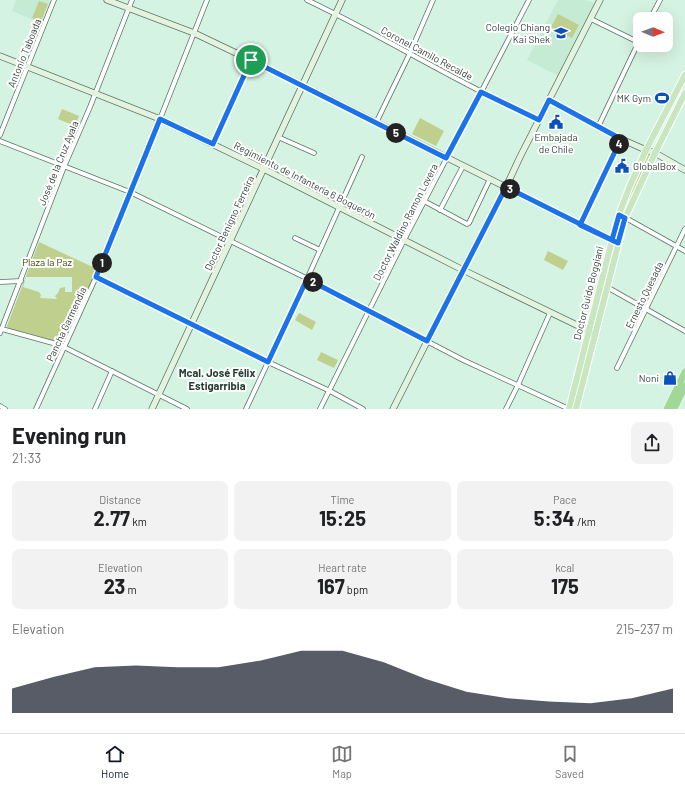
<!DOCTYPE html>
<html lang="en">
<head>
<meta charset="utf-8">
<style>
	body { margin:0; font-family:Barlow,sans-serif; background:#f2f2f2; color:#202124; height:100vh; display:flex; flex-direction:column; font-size:15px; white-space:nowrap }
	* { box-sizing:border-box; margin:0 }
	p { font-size:13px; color:#757577 }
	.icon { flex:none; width:22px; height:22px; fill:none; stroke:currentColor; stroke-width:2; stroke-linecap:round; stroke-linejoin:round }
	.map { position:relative; height:409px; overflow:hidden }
	.panel { display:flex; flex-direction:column; background:#fff; flex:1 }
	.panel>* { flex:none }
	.needle { width:26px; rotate:91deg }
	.buttons { position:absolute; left:633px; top:12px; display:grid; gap:8px }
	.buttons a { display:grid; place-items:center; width:40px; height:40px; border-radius:8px; background:#fff; box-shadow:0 4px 16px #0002; font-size:20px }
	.pin { position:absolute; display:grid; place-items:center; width:34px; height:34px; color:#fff; margin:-17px; border:2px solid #fff; border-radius:50%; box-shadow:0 1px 4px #0007 }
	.km { position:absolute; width:20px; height:20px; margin:-10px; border-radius:50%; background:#222; color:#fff; font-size:11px; line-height:20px; text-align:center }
	.round { display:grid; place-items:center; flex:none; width:42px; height:42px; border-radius:8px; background:#f2f2f2 }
	.overview { display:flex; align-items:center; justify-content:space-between; height:68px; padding:0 12px }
	h1 { font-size:22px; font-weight:700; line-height:30px }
	.stats { display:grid; grid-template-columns:repeat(3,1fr); gap:6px; height:68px; padding:4px 12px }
	.stats div { display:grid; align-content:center; border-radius:8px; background:#f2f2f2; text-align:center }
	.stats b { font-size:20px; font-weight:700 }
	.stats small { font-size:11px; font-weight:400 }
	.stats p { font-size:11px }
	.chart { height:112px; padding:8px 12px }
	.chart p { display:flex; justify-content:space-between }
	.chart svg { width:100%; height:72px; margin-top:4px; fill:#111827; opacity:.7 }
	.tabs { display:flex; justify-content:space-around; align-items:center; height:56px; border-top:1px solid #e0e0e0; background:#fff; font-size:11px; color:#757577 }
	.tabs a { display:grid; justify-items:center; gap:2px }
	.tabs .active { color:#111827 }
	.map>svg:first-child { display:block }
	.built { fill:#c5ebd5 }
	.green { fill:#bfcf8d; fill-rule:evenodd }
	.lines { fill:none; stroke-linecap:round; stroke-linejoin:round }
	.street-casing { stroke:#5b7667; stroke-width:5.5 }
	.secondary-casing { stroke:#5b7667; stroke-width:7 }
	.primary-casing { stroke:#fff; stroke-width:8 }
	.highway-casing { stroke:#fff; stroke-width:8 }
	.street { stroke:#fff; stroke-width:4 }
	.secondary { stroke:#e3f3e0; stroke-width:5.5 }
	.primary { stroke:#c8e7c1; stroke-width:6 }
	.highway { stroke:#a3d797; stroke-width:7 }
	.route-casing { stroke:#fff; stroke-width:8 }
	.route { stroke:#1a73e8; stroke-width:5 }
	.labels { text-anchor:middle; stroke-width:4; stroke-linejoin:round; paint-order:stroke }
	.poi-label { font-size:10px; fill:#344039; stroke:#fff; text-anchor:end }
	.street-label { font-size:10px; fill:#344039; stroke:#fff }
	.park-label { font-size:10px; fill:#384400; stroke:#fff }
	.neighbourhood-label { font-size:11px; font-weight:bold; fill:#253e31; stroke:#fff }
</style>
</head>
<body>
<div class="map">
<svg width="685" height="409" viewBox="0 0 685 409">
	<rect width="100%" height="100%" fill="#d5f3e2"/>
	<g class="built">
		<path d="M16,0h34l-9,23 -29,-12z"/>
		<path d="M558,0h27l7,2 3,3 -37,71 -31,-16z"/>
	</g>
	<g class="green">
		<path d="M39,1l9,3 -7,17 -9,-3z"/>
		<path d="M558,14l21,11 -7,13 -21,-11z"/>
		<path d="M62,109l17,7 -4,10 -17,-7z"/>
		<path d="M420,118l24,13 -8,15 -24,-12z"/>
		<path d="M648,154l2,1v2l-24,55 -3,-1 11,-30 13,-26z"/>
		<path d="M39,242l58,27 -34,74h-1l-54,-15 -1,-2zM26,277h46v15h-7v-5l-5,1 -2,5 -3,3 2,3 -17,-1 1,-3 -2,-3 -16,-5z"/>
		<path d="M548,251l20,10 -5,9 -19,-10z"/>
		<path d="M299,313l17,9 -4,8 -17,-10z"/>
		<path d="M321,352l17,8 -4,8 -17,-8z"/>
	</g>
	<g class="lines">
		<defs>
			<g id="street">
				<path d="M307,0c59,28 116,62 175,92 19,10 38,19 57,28"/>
				<path d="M591,19l49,24"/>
				<path d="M650,19l10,-19"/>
				<path d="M645,45l12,4"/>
				<path d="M376,123l34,-70 23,-53"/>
				<path d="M598,127l42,-88"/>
				<path d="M0,135l54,-135"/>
				<path d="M278,137l36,16"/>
				<path d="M0,141l130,51 174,85 159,83 106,49"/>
				<path d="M213,144l38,-84"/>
				<path d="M424,201l43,23 2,-1 21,-44"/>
				<path d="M440,210l23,-44"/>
				<path d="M624,217l61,34"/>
				<path d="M580,225l41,-86"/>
				<path d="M295,238l25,12"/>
				<path d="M96,277l172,85 62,29 33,18"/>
				<path d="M0,282l21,-1"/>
				<path d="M605,286l80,45"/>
				<path d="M2,329l58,16 127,64"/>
				<path d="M0,333l64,-166 26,-60 42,-107"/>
				<path d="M617,368l68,-139"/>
				<path d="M0,406l5,3"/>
				<path d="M36,409l60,-132 64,-158 47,-119"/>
				<path d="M95,409l17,-38"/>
				<path d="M246,409l61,-130 55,-122"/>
				<path d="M320,409l84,-169 125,-240"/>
				<path d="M506,409l12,-24 32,-72"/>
			</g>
			<g id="secondary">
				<path d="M107,0l87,33 61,29 357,178"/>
				<path d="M0,56l160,63 104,50 199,101 126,61 3,3 3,1"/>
				<path d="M549,100l72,39 25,11 9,3 30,17"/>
				<path d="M152,409l190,-409"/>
				<path d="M393,409l70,-139 43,-83 14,-30 80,-157"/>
			</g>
			<g id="primary">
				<path d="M569,409l43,-169 9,-31 8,-21 17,-38 39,-75"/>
				<path d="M576,409l49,-191 30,-65 30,-60"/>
			</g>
			<g id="highway">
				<path d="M667,409l18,-37"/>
				<path d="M674,409l11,-23"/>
			</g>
		</defs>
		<use href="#street" class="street-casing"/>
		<use href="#secondary" class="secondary-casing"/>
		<use href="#primary" class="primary-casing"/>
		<use href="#highway" class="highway-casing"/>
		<use href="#street" class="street"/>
		<use href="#secondary" class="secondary"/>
		<use href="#primary" class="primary"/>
		<use href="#highway" class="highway"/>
	</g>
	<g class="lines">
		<defs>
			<path id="route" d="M251,60l-38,84 -53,-25 -64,158 172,85 39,-83 120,62 79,-154 106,53 7,-25 6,3 -7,25 -38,-18 41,-86 -72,-39 -10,20 -58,-28 -35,66 -195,-98"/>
		</defs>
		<use href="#route" class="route-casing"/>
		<use href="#route" class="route"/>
	</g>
	<defs>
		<symbol id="school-bare" viewBox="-9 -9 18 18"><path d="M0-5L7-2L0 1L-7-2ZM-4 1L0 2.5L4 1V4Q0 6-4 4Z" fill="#0c50bb" stroke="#fff" stroke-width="2.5" paint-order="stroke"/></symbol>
		<symbol id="stadium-bare" viewBox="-9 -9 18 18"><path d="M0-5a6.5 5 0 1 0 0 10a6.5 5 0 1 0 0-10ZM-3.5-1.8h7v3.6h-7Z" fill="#0c50bb" stroke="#fff" stroke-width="2.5" paint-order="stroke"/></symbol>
		<symbol id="civic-bare" viewBox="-9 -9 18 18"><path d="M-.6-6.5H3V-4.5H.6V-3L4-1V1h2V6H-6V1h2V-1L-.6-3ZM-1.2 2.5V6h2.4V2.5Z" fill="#0c50bb" stroke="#fff" stroke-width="2.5" paint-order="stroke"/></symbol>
		<symbol id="shop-bare" viewBox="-9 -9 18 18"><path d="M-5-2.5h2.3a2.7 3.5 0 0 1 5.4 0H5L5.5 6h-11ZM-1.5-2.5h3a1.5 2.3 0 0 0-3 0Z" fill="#0c50bb" stroke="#fff" stroke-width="2.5" paint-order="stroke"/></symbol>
	</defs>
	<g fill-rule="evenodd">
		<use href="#school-bare" x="551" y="23" width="20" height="20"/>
		<use href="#stadium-bare" x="652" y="88" width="20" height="20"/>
		<use href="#civic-bare" x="546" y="112" width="20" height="20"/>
		<use href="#civic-bare" x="612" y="156" width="20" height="20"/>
		<use href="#shop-bare" x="660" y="368" width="20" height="20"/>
	</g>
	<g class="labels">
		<g class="poi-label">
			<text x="550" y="31">Colegio Chiang<tspan x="550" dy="12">Kai Shek</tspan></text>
			<text x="651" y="102">MK Gym</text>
			<text x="556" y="141" text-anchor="middle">Embajada<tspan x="556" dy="12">de Chile</tspan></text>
			<text x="633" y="170" text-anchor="start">GlobalBox</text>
			<text x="659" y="382">Noni</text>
		</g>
		<g class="street-label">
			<text transform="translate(24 53) rotate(-68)" y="4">Antonio Taboada</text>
			<text transform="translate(427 53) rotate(28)" y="4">Coronel Camilo Recalde</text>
			<text transform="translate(58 163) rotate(-68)" y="4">José de la Cruz Ayala</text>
			<text transform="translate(305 180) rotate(27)" y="4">Regimiento de Infantería 6 Boquerón</text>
			<text transform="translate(405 222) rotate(-63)" y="4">Doctor Waldino Ramon Lovera</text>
			<text transform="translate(229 223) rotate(-65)" y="4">Doctor Benigno Ferreira</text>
			<text transform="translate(588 293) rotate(-76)" y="4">Doctor Guido Boggiani</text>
			<text transform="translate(644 295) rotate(-64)" y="4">Ernesto Quesada</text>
			<text transform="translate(66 324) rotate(-65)" y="4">Pancha Garmendia</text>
		</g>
		<g class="park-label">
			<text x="47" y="266">Plaza la Paz</text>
		</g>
		<g class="neighbourhood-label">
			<text x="217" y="377">Mcal. José Félix<tspan x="217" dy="13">Estigarribia</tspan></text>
		</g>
	</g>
</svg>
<div class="buttons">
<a><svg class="needle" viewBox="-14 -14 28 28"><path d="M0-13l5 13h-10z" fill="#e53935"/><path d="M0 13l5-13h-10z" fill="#757577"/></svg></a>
</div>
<div class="pin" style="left:251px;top:60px;background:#1e9e55"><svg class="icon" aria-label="arrive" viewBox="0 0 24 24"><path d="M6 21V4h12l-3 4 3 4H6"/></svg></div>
<b class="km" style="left:102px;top:263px">1</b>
<b class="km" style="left:313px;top:282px">2</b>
<b class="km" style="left:510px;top:189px">3</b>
<b class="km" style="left:619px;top:144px">4</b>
<b class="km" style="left:396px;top:133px">5</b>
</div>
<section class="panel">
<div class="overview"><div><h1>Evening run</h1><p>21:33</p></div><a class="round"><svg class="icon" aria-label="share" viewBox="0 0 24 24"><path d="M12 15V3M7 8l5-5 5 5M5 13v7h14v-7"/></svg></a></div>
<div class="stats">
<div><p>Distance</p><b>2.77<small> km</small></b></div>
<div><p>Time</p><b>15:25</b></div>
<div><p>Pace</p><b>5:34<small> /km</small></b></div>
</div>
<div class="stats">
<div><p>Elevation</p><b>23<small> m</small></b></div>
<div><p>Heart rate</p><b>167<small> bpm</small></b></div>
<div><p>kcal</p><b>175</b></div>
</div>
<div class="chart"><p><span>Elevation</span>215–237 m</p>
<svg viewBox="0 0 160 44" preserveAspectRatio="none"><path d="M0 44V29L10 22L20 16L30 15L40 16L50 16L60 12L70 6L80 6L90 13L100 23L110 31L120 35L130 37L140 38L150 35L160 29V44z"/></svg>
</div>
</section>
<nav class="tabs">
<a class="active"><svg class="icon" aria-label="home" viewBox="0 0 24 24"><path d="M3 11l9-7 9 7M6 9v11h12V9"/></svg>Home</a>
<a><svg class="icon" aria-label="map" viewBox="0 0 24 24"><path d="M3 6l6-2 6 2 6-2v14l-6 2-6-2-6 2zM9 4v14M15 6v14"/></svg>Map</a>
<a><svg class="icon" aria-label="saved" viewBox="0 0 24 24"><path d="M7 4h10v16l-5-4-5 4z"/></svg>Saved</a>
</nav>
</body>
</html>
